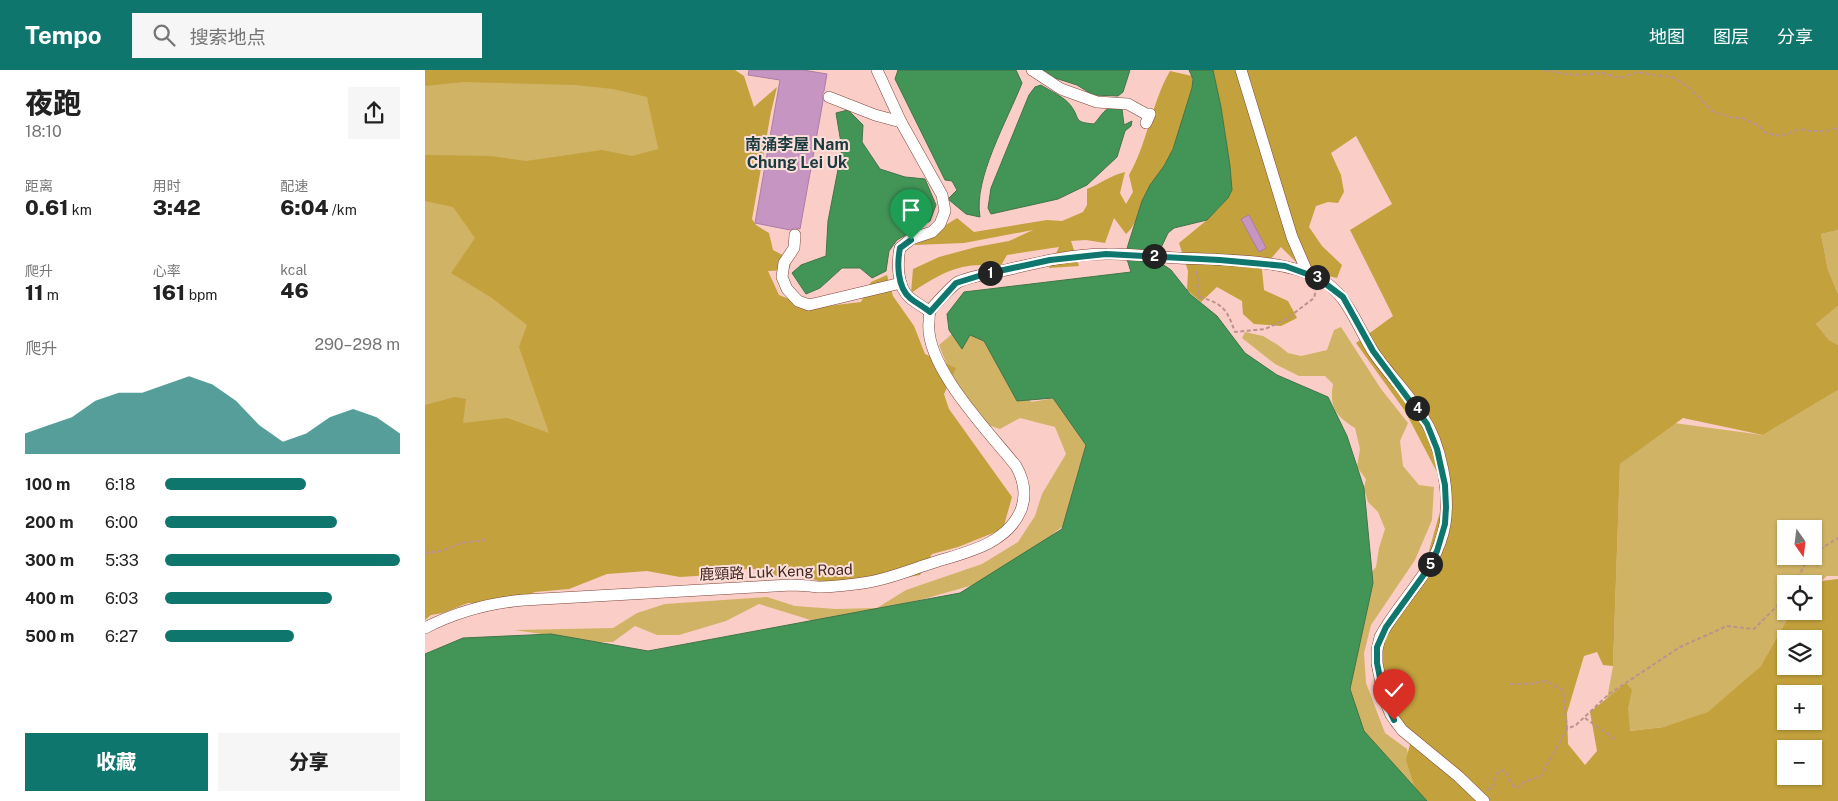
<!DOCTYPE html>
<html lang="zh">
<head>
<meta charset="utf-8">
<style>
	body { margin:0; font-family:"Public Sans","Noto Sans SC",sans-serif; background:#f6f6f6; color:#222; height:100vh; display:flex; flex-direction:column; font-size:19px; white-space:nowrap }
	* { box-sizing:border-box; margin:0 }
	p { font-size:16px; color:#767676 }
	.icon { flex:none; width:28px; height:28px; fill:none; stroke:currentColor; stroke-width:2; stroke-linecap:round; stroke-linejoin:round }
	.map { position:relative; flex:1; overflow:hidden }
	.sheet { display:flex; flex-direction:column; background:#fff; width:425px }
	.sheet>* { flex:none }
	.needle { width:32px; rotate:166deg }
	.tools { position:absolute; left:1352px; top:450px; display:grid; gap:10px }
	.tools a { display:grid; place-items:center; width:45px; height:45px; border-radius:0px; background:#fff; box-shadow:0 1px 4px #0004; font-size:25px }
	.pin { position:absolute; display:grid; place-items:center; width:42px; height:42px; color:#fff; margin:-51px -21px; border-radius:50% 50% 50% 0; rotate:-45deg; box-shadow:0 0 5px #0007 }
	.pin .icon { rotate:45deg }
	.km { position:absolute; width:25px; height:25px; margin:-12px; border-radius:50%; background:#222; color:#fff; font-size:14px; line-height:25px; text-align:center }
	.round { display:grid; place-items:center; flex:none; width:52px; height:52px; border-radius:0px; background:#f6f6f6 }
	.head { display:flex; align-items:center; justify-content:space-between; height:85px; padding:0 25px }
	h1 { font-size:28px; font-weight:800; line-height:38px }
	.figures { display:grid; grid-template-columns:repeat(3,1fr); gap:8px; height:85px; padding:5px 25px }
	.figures div { display:grid; align-content:center }
	.figures b { font-size:21px; font-weight:800 }
	.figures small { font-size:14px; font-weight:400 }
	.figures p { font-size:14px }
	.chart { height:140px; padding:10px 25px }
	.chart p { display:flex; justify-content:space-between }
	.chart svg { width:100%; height:90px; margin-top:5px; fill:#0f766e; opacity:.7 }
	.action { display:flex; gap:10px; margin-top:auto; padding:10px 25px }
	.action a { flex:1; height:58px; border-radius:0px; background:#0f766e; color:#fff; font-size:20px; font-weight:800; line-height:58px; text-align:center }
	.action a+a { background:#f6f6f6; color:#222 }
	ul { padding:0 25px; list-style:none; font-size:16px }
	li { display:grid; grid-template-columns:80px 60px 1fr; align-items:center; height:38px }
	li i { height:12px; border-radius:6px; background:#0f766e }
	header { display:flex; align-items:center; gap:30px; box-sizing:border-box; height:70px; padding:0 25px; background:#0f766e; color:#fff }
	header strong { font-size:24px }
	nav { display:flex; gap:28px; margin-inline-start:auto; font-size:18px }
	.search { width:350px; height:45px; background:#f6f6f6; display:flex; align-items:center; gap:12px; box-sizing:border-box; padding:0 18px; border-radius:0px; color:#767676; font-size:19px }
	main { display:flex; flex:1; min-height:0 }
	.map>svg:first-child { display:block }
	.green { fill:#d0b365; fill-rule:evenodd }
	.forest { fill:#c3a13d; fill-rule:evenodd }
	.water { fill:#429557; stroke:#427447 }
	.building { fill:#c795c2; stroke:#ac7ca8 }
	.lines { fill:none; stroke-linecap:round; stroke-linejoin:round }
	.minor-casing { stroke:#80453c; stroke-width:12 }
	.path { stroke:#ba938d; stroke-width:2; stroke-dasharray:4 2.5; stroke-linecap:butt }
	.minor { stroke:#fff; stroke-width:11 }
	.route-casing { stroke:#fff; stroke-width:10 }
	.route { stroke:#0f766e; stroke-width:6 }
	.labels { text-anchor:middle; stroke-width:4; stroke-linejoin:round; paint-order:stroke }
	.street-label { font-size:15px; fill:#412621; stroke:#fddfda }
	.neighbourhood-label { font-size:16px; font-weight:bold; fill:#1a3b40; stroke:#fddfda }
</style>
</head>
<body>
<header>
<strong>Tempo</strong>
<div class="search"><svg class="icon" aria-label="search" viewBox="0 0 24 24"><circle cx="10" cy="10" r="6"/><path d="M15 15l6 6"/></svg>搜索地点</div>
<nav><a>地图</a><a>图层</a><a>分享</a></nav>
</header>
<main>
<section class="sheet">
<div class="head"><div><h1>夜跑</h1><p>18:10</p></div><a class="round"><svg class="icon" aria-label="share" viewBox="0 0 24 24"><path d="M12 15V3M7 8l5-5 5 5M5 13v7h14v-7"/></svg></a></div>
<div class="figures">
<div><p>距离</p><b>0.61<small> km</small></b></div>
<div><p>用时</p><b>3:42</b></div>
<div><p>配速</p><b>6:04<small> /km</small></b></div>
</div>
<div class="figures">
<div><p>爬升</p><b>11<small> m</small></b></div>
<div><p>心率</p><b>161<small> bpm</small></b></div>
<div><p>kcal</p><b>46</b></div>
</div>
<div class="chart"><p><span>爬升</span>290–298 m</p>
<svg viewBox="0 0 160 44" preserveAspectRatio="none"><path d="M0 44V34L10 30L20 26L30 18L40 14L50 14L60 10L70 6L80 10L90 18L100 30L110 38L120 34L130 26L140 22L150 26L160 34V44z"/></svg>
</div>
<ul>
<li><b>100 m</b>6:18<i style="width:60%"></i></li>
<li><b>200 m</b>6:00<i style="width:73%"></i></li>
<li><b>300 m</b>5:33<i style="width:100%"></i></li>
<li><b>400 m</b>6:03<i style="width:71%"></i></li>
<li><b>500 m</b>6:27<i style="width:55%"></i></li>
</ul>
<div class="action"><a>收藏</a><a>分享</a></div>
</section>
<div class="map">
<svg width="1413" height="731" viewBox="0 0 1413 731">
	<rect width="100%" height="100%" fill="#facec7"/>
	<g class="green">
		<path d="M0,0h212l11,27 10,52 -98,284 -135,9z"/>
		<path d="M1413,160v64l-10,-24 -7,-36z"/>
		<path d="M1413,236v39l-9,-5 -13,-16z"/>
		<path d="M916,257l40,62 27,34 -8,18 3,25 16,19 15,2 -2,33 -17,40 -44,65 -7,28 2,30 19,50 22,16 8,39 -51,-57 -18,-47 15,-100 15,-17 3,-19 6,-19 -7,-17 -10,-10 -4,-14 2,-9 -9,-12 3,-18 -5,-21c-19,-12 -26,-20 -22,-44l-8,-8h-26l-24,-12 -33,-26 3,-6 18,4 15,9 10,8 13,3 26,-6 7,-20z"/>
		<path d="M527,264l10,15 5,-15 17,6 39,48 8,14 25,-4 30,47 -23,81 -65,52 -78,22 -103,22 -58,-18 -33,17 -47,14h-22l-22,-9 -22,16h-16l-83,-12 99,-2 24,-15 28,-9 102,-7 28,9 41,3 41,-1 29,-18 76,-26 36,-22 17,-26 7,-22 24,-40 -11,-27 -35,-9 -20,11 -24,-8 -24,-43 -13,-33z"/>
		<path d="M1413,320v186h-11l-13,11v-3h-28v27h6l-32,56 -41,41 -47,18 -43,5 -24,-21 8,-44 7,-202 54,-41 89,12zM1361,459h28v27h-28z"/>
	</g>
	<g class="forest">
		<path d="M0,0h310l9,6 10,31 23,-20 -6,25 -19,107 4,6 13,8 4,17 19,10 -3,10 -21,1 11,24 32,13 50,-6 10,-20 16,-7 6,21 21,30 11,28 31,14 -12,26 5,15 63,88 -9,32 -45,18 -26,7 -12,21 -81,14 -36,-14 -26,1 -27,-8 -24,6 -46,3 -33,-6 -40,3 -38,15 -34,3 -12,5 -40,6h-15l-25,10 -12,2 -6,5v-215l30,-8 11,2 -3,24 44,-5 42,15 -30,-86 8,-22 -35,-27 -41,-25 24,-35 -22,-31 -28,-6v-46l66,1 35,5 76,-11 30,6 26,-7 -11,-52 -34,-8 -37,-4 -112,-3 -39,4z"/>
		<path d="M788,0h625v160l-17,4 7,36 10,24v12l-22,18 13,16 9,5v45l-75,45 -80,-17 -63,46 -7,202 -10,-1 -6,-13 -13,4 -17,57 1,31 17,21 12,-14 -7,-39 36,-29 6,7 -4,18 2,23 34,-4 44,-15 52,-45 32,-56h22v-24l7,-6 17,-2v222h-413l-10,-13 -9,-28 4,-16 -19,-18 -20,-61 7,-23 47,-77 18,-64 -4,-25 -34,-65 -49,-68 37,-27 -43,-86 42,-26 -36,-68 -25,17 10,22 3,17 -6,11 -10,-1 -12,4 -7,21 13,19 20,19 -5,13 -32,-7 -24,-24 -19,22 2,21 24,11 9,17 -16,8 -27,-2 -11,-10 -1,-13 -25,-14 -16,15 -14,-12 1,-19 -9,-28 28,-23 21,-22 4,-8 -2,-24 -9,-59zM1361,569h28v27h-28zM1361,624h28v27h-28zM1361,679h28v27h-28z"/>
		<path d="M745,1l22,5c4,21 -16,70 -27,88 -6,11 -14,19 -19,29 -7,14 -8,31 -20,41l-12,-16 -9,25 -19,-3 -15,1 8,25 -30,2 10,-21 -52,8 -7,12c-36,-7 -59,6 -89,26l2,-24 26,-12 37,-10 33,-6 24,-11 -69,13 -50,2 43,-27 17,14 73,-12 15,1 21,-9 4,-7v-16c13,-5 24,-14 38,-17l-5,21 6,11 7,-12 -4,-17c19,-33 22,-71 41,-104z"/>
	</g>
	<g class="water">
		<path d="M473,0h118l6,13c-14,36 -49,96 -42,134l-14,-3 -18,-15 9,-9 -5,-9 -7,-1 -50,-101z"/>
		<path d="M617,0h88l-7,22 -5,4 -25,-1 -16,-10 -25,-8z"/>
		<path d="M764,0h24l8,37 9,59 2,24 -4,8 -21,22 -33,8 -6,5 -8,17 -1,8 2,5 10,7 19,24 27,22 28,37 32,22 51,22 19,39 17,52 9,95 -23,106 14,42 63,70h-1002v-147l38,-16 88,-4 97,17 312,-58 102,-64 24,-84 -33,-47 -36,3 -33,-60 -14,-6 -8,14 -13,-19 -2,-16 17,-22 167,-20 -5,-16 2,-11 14,-44 8,-16 14,-19 9,-17 19,-61 1,-9z"/>
		<path d="M616,15c9,6 24,12 30,21 10,13 1,16 23,18 10,-11 11,-20 28,-15l2,16 8,-4 -1,5 -6,5 -8,26 -30,28 -29,14 -67,15 -3,-6 3,-20 38,-93 6,-8z"/>
		<path d="M423,40l15,15 -1,17 18,27 25,8 20,2 11,26 -6,16 -33,19 -8,11 -3,20 -14,7 -12,-10h-18l-22,20 -14,6 -14,-21 9,-8 25,-9 2,-35 14,-72 -6,-36z"/>
	</g>
	<g class="building">
		<path d="M324,0h54l24,4 -3,17 -2,4 1,6 -23,128 -5,-1 -5,2 -35,-7 25,-143 -32,-5z"/>
		<path d="M824,145l17,33 -7,4 -18,-33z"/>
	</g>
	<g class="lines">
		<defs>
			<g id="minor">
				<path d="M452,0l24,52 41,73 3,16 -5,13 -8,8 -21,7 -11,9c-3,15 -3,39 10,50 6,5 14,9 20,14"/>
				<path d="M607,0l29,19 36,13 31,2 18,10h4l-4,9"/>
				<path d="M816,0l51,167 16,37"/>
				<path d="M404,27l46,18 26,7"/>
				<path d="M370,165l-1,13 -10,15 -2,14 5,12 11,12 11,4 92,-22"/>
				<path d="M0,558c31,-16 64,-25 99,-28l267,-15c9,0 18,1 27,2 14,0 30,-2 45,-4 23,-3 44,-12 66,-19 33,-11 77,-18 92,-54 6,-16 3,-30 -5,-44 -26,-33 -92,-100 -87,-144 0,-4 0,-7 1,-11 3,-5 23,-26 28,-29 13,-6 30,-8 44,-11 34,-8 70,-17 105,-17 23,-1 47,3 71,4 41,2 103,1 139,19 31,16 39,48 57,76 15,22 35,41 49,64 18,27 27,75 22,107 -7,45 -45,75 -65,113l-3,13v13l7,35 7,17 11,15 56,46 26,25"/>
			</g>
		</defs>
		<use href="#minor" class="minor-casing"/>
		<g class="path">
			<path d="M1119,0l20,4 16,1 22,-2 18,5 18,-6 14,3 20,2 17,10 23,24 18,6 12,1 17,8 7,7 15,3 19,-7 11,2h14l13,-3"/>
			<path d="M771,201c4,10 -1,16 4,26 24,7 27,13 35,35l30,-3 20,-9 29,-22 2,-8"/>
			<path d="M0,373v3"/>
			<path d="M0,483l16,-2 20,-8 24,-3"/>
			<path d="M1389,483l24,-15"/>
			<path d="M1370,514l14,-28"/>
			<path d="M1085,614h19l17,-3 17,9 4,39"/>
			<path d="M1160,648l31,22"/>
			<path d="M1062,720l6,-3 3,-13 5,-4 5,2 5,11 5,5 4,-1 4,-5 17,-6 26,-47 9,-4 33,-31 71,-47 47,-21 27,3 32,-32"/>
		</g>
		<use href="#minor" class="minor"/>
	</g>
	<g class="lines">
		<defs>
			<path id="route" d="M486,170l-11,8c-3,15 -3,39 10,50 6,5 14,9 20,14l26,-29 29,-9 65,-14 56,-6 114,6 65,6 33,12 25,19 30,54 54,73 10,25 8,36 1,22 -1,17 -8,27 -12,22 -39,54 -9,20v16l7,35 10,22"/>
		</defs>
		<use href="#route" class="route-casing"/>
		<use href="#route" class="route"/>
	</g>
	<g class="labels">
		<g class="street-label">
			<text transform="translate(351 502) rotate(-2)" y="5">鹿頸路 Luk Keng Road</text>
		</g>
		<g class="neighbourhood-label">
			<text x="372" y="80">南涌李屋 Nam<tspan x="372" dy="18">Chung Lei Uk</tspan></text>
		</g>
	</g>
</svg>
<div class="tools">
<a><svg class="needle" viewBox="-14 -14 28 28"><path d="M0-13l5 13h-10z" fill="#e53935"/><path d="M0 13l5-13h-10z" fill="#767676"/></svg></a>
<a><svg class="icon" aria-label="locate" viewBox="0 0 24 24"><circle cx="12" cy="12" r="6"/><path d="M12 2v4M12 18v4M2 12h4M18 12h4"/></svg></a>
<a><svg class="icon" aria-label="layers" viewBox="0 0 24 24"><path d="M12 4l9 5-9 5-9-5zM3 14l9 5 9-5"/></svg></a>
<a>+</a>
<a>−</a>
</div>
<div class="pin" style="left:486px;top:170px;background:#1e9e55"><svg class="icon" aria-label="arrive" viewBox="0 0 24 24"><path d="M6 21V4h12l-3 4 3 4H6"/></svg></div>
<div class="pin" style="left:969px;top:650px;background:#d93025"><svg class="icon" aria-label="check" viewBox="0 0 24 24"><path d="M5 12l5 5 9-10"/></svg></div>
<b class="km" style="left:565px;top:203px">1</b>
<b class="km" style="left:729px;top:186px">2</b>
<b class="km" style="left:892px;top:207px">3</b>
<b class="km" style="left:992px;top:338px">4</b>
<b class="km" style="left:1005px;top:494px">5</b>
</div>
</main>
</body>
</html>
